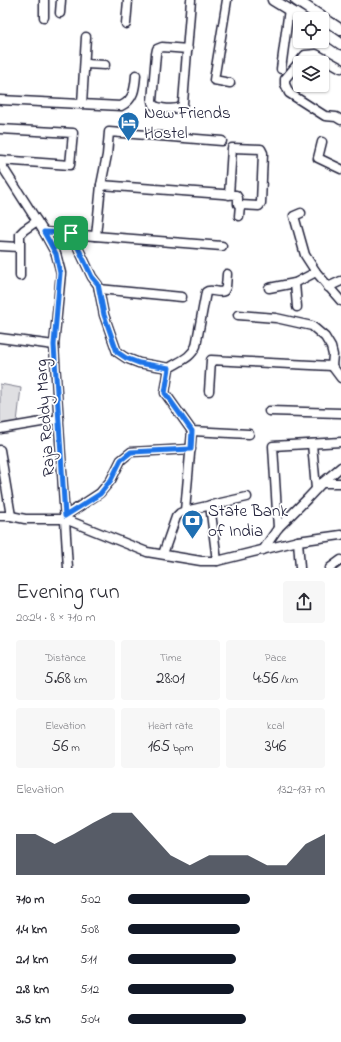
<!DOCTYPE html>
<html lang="en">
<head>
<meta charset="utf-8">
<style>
	body { margin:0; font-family:"Indie Flower",sans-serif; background:#f7f7f7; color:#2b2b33; height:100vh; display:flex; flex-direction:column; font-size:15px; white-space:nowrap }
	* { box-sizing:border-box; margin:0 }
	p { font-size:13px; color:#7c7c81 }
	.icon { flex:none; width:22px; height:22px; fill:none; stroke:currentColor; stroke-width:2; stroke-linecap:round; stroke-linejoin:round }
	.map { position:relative; height:568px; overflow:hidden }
	.sheet { display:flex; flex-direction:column; background:#fff; flex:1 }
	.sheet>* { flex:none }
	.fabs { position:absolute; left:293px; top:12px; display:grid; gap:8px }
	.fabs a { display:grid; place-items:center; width:36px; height:36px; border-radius:4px; background:#fff; box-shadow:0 1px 3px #0004; font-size:20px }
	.pin { position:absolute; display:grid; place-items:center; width:34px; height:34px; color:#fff; margin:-17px; border-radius:8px; box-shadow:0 2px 6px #0006 }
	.round { display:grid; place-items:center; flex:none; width:42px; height:42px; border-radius:4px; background:#f7f7f7 }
	.summary { display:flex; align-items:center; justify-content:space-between; height:68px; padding:0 16px }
	h1 { font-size:22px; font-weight:600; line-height:30px }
	.metrics { display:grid; grid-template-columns:repeat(3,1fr); gap:6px; height:68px; padding:4px 16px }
	.metrics div { display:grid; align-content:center; border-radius:4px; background:#f7f7f7; text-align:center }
	.metrics b { font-size:17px; font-weight:600 }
	.metrics small { font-size:11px; font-weight:400 }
	.metrics p { font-size:11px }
	.chart { height:112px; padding:8px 16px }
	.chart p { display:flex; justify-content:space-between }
	.chart svg { width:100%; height:72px; margin-top:4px; fill:#111827; opacity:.7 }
	ul { padding:0 16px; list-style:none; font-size:13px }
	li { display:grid; grid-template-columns:64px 48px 1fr; align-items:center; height:30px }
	li i { height:10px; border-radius:5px; background:#111827 }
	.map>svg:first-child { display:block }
	.green { fill:#dfdfe2; stroke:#80808e }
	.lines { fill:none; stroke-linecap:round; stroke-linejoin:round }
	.minor-casing { stroke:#22223b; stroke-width:11 }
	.major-casing { stroke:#22223b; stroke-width:13 }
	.minor { stroke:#fff; stroke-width:8 }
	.major { stroke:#fff; stroke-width:10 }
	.route-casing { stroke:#fff; stroke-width:8 }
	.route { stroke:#1a73e8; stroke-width:5 }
	.labels { text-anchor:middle; stroke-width:3.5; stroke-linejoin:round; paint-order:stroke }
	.poi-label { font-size:17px; fill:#22223b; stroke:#fff; text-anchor:start }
	.street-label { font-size:17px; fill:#22223b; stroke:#fff }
</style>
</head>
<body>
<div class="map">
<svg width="341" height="568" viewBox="0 0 341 568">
	<rect width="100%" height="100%" fill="#fff"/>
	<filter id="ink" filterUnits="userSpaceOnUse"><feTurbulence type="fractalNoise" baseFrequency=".025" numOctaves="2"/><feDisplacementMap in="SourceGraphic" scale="8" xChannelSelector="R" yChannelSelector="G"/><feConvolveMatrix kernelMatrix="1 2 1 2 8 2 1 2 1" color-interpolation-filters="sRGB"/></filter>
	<g filter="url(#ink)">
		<path class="green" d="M0,384l21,4 -4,34 -17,2z"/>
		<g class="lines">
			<defs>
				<g id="minor">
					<path d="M227,0l-13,80 16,3"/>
					<path d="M60,13l1,-13"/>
					<path d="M44,17v-17"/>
					<path d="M126,24l2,-24"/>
					<path d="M188,49l-26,-2 -5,2 -1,5 -4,47 1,4c7,4 21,5 28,2l2,-4 8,-103"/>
					<path d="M85,64l20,1"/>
					<path d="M341,68l-25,-14 -11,1 -20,24v5l4,9 36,23 11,1 5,3"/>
					<path d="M281,69l8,-60"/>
					<path d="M0,100l121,6c13,-6 14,-18 15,-31"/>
					<path d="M82,104l4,-67"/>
					<path d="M0,129l73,4 -3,32 -70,-5"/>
					<path d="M322,142l-4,16 23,11"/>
					<path d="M0,163l44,69 12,22 5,19 -7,72 14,223"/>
					<path d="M101,185l135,10 2,3v6l2,1 19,1 2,-3 2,-50 -2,-4 -29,-1 -3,47"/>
					<path d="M301,213l-7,3 11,39 11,17 25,29"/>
					<path d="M239,216l1,-11"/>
					<path d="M44,232l178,14"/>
					<path d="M71,233l21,44 6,8 6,30 13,37 9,6 13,5 30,5 -4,25 27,38 57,3"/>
					<path d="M96,236l5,-51 6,-30 2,-23 113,9"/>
					<path d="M0,246l19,1"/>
					<path d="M20,276v-42l4,-4 13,-9"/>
					<path d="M295,283l2,24"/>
					<path d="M328,287l13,-6"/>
					<path d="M269,288l26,-5 21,-11"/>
					<path d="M99,289l83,8"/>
					<path d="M238,315l38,3 36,8 13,11 6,10 2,8 -1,11 9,12"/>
					<path d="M0,338l54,7"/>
					<path d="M169,368c11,-7 22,-10 27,-22l10,-54c5,-4 12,2 18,-1l2,-4 1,-13"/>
					<path d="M209,391l2,-31 121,6"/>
					<path d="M269,411l72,2"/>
					<path d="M0,429l59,-10"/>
					<path d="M312,444l4,45"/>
					<path d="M0,450l11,66"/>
					<path d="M322,483h19"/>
					<path d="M210,505l7,56"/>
					<path d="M185,511l7,-80"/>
					<path d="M0,516h11l14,3h40l82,33 54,9h16l81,-20 43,-6"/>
					<path d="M65,516l35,-23 11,-13 10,-20 10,-8 60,-3"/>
					<path d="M278,528l-5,-82 68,-4"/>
					<path d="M298,541l2,27"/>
					<path d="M263,550l15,-22 29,-29 15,-16 19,-16"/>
					<path d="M163,554l13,-37 4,-4 5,-2 62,-14"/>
					<path d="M330,568l11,-8"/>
				</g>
				<g id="major">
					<path d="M273,0l31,19"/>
					<path d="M296,0l45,30"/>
					<path d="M322,31l19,13"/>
				</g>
			</defs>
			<use href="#minor" class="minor-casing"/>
			<use href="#major" class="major-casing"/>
			<use href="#minor" class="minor"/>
			<use href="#major" class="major"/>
		</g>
	</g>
	<g class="lines" filter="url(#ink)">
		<defs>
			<path id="route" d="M44,232l27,1 21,44 6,7 6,31 13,37 9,6 13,5 30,5 -4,25 27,38 -1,18 -60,3 -10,8 -10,20 -11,14 -35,22 -11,-171 6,-72 -4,-19z"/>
		</defs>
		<use href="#route" class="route-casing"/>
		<use href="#route" class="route"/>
	</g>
	<defs>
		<symbol id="hotel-pin" viewBox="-11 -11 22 30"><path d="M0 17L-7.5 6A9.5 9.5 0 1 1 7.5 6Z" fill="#1f6fb2" stroke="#fff"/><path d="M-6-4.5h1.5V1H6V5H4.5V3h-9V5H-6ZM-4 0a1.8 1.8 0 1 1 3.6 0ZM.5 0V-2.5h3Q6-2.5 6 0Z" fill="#fff"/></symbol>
		<symbol id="bank-pin" viewBox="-11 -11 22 30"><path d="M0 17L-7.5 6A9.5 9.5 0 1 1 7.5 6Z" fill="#1f6fb2" stroke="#fff"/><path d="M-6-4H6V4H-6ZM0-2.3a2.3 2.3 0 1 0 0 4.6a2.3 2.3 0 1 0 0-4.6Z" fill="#fff"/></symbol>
	</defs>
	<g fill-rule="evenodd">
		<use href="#hotel-pin" x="116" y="110" width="25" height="34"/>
		<use href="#bank-pin" x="180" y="508" width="25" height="34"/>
	</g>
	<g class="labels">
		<g class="poi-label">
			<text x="144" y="118">New Friends<tspan x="144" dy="20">Hostel</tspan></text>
			<text x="208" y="516">State Bank<tspan x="208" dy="20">of India</tspan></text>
		</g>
		<g class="street-label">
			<text transform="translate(44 418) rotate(-94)" y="6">Raja Reddy Marg</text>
		</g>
	</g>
</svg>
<div class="fabs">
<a><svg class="icon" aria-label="locate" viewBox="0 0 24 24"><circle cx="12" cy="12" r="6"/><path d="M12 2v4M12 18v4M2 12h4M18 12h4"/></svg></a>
<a><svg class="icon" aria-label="layers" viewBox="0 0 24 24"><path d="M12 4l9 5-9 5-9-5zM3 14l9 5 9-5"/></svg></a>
</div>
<div class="pin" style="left:71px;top:233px;background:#1e9e55"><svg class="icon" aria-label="arrive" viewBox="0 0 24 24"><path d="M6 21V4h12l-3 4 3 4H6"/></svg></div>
</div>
<section class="sheet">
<div class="summary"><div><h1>Evening run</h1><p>20:24 · 8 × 710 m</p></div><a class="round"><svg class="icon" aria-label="share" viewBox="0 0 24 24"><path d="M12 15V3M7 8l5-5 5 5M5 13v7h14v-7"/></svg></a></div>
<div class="metrics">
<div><p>Distance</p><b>5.68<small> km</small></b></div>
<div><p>Time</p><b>28:01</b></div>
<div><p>Pace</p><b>4:56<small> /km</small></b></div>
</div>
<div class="metrics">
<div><p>Elevation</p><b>56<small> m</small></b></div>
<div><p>Heart rate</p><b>165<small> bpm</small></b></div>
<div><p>kcal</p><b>346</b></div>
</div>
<div class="chart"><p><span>Elevation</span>132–137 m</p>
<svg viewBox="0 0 160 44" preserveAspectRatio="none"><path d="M0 44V19L10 19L20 25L30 19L40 12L50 6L60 6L70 19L80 32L90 38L100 32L110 32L120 32L130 38L140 38L150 25L160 19V44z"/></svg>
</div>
<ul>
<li><b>710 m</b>5:02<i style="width:62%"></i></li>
<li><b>1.4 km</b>5:08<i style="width:57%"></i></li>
<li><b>2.1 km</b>5:11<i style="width:55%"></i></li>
<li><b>2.8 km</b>5:12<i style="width:54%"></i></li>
<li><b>3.5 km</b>5:04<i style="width:60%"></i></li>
</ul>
</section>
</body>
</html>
